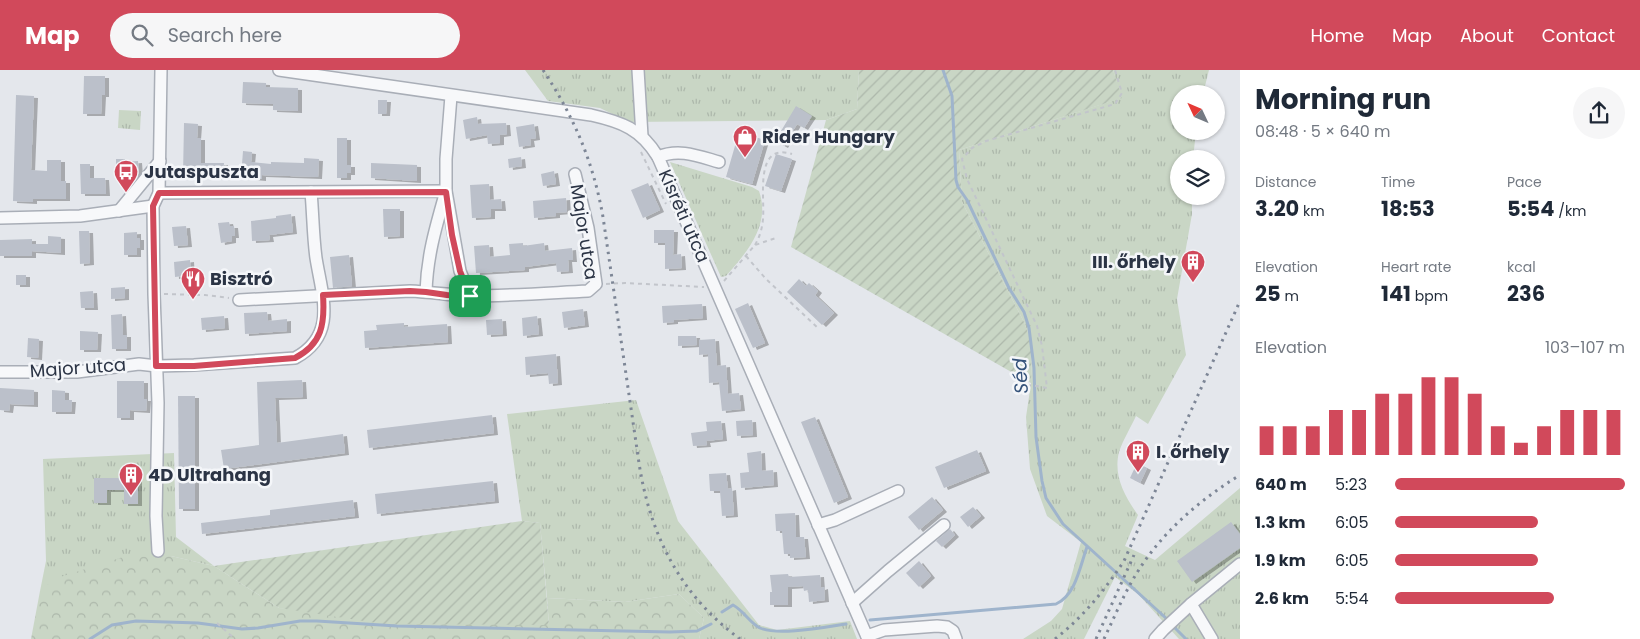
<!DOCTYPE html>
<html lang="en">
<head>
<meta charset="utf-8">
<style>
	body { margin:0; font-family:Poppins,sans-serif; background:#f6f6f7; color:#1f2937; height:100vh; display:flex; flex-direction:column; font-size:19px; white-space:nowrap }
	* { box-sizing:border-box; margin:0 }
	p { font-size:16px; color:#747a83 }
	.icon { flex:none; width:28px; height:28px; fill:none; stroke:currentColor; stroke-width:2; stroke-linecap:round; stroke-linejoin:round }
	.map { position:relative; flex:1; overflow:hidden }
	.drawer { display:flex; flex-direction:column; background:#fff; width:400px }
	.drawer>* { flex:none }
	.needle { width:32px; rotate:314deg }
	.buttons { position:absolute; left:1170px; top:15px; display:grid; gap:10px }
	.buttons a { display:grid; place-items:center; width:55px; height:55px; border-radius:50%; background:#fff; box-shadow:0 1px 4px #0004; font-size:25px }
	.pin { position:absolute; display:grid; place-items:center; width:42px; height:42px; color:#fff; margin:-21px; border-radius:10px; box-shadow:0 2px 8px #0006 }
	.round { display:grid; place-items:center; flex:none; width:52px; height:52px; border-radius:26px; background:#f6f6f7 }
	.head { display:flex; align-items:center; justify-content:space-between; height:85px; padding:0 15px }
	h1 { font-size:28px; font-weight:700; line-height:38px }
	.figures { display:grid; grid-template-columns:repeat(3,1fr); gap:8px; height:85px; padding:5px 15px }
	.figures div { display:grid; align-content:center }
	.figures b { font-size:21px; font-weight:700 }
	.figures small { font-size:14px; font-weight:400 }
	.figures p { font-size:14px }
	.chart { height:140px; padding:10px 15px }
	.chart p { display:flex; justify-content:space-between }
	.chart svg { width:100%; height:90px; margin-top:5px; stroke:#d1495b; stroke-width:6 }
	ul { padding:0 15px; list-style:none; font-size:16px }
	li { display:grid; grid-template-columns:80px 60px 1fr; align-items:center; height:38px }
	li i { height:12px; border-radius:6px; background:#d1495b }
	header { display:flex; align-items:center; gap:30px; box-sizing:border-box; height:70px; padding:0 25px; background:#d1495b; color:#fff }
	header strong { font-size:24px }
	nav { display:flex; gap:28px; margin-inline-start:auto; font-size:18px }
	.search { width:350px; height:45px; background:#f6f6f7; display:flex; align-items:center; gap:12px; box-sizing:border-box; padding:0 18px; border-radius:28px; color:#747a83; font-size:19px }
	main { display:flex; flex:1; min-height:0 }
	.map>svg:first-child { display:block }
	.grass { fill:url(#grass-tufts) }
	.forest { fill:url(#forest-crowns) }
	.garden { fill:url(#garden-furrows) }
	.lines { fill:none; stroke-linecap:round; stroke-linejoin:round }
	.stream { stroke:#9fb4cc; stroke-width:3 }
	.building { fill:#bbc0ca; filter:url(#shadow) }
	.minor-casing { stroke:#a9aeb7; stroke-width:14 }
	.path { stroke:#c2c5cb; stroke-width:2; stroke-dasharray:4 4; stroke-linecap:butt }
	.minor { stroke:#f7f8fa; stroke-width:11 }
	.rail { stroke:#7d8696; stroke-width:3; stroke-dasharray:2.5 5; stroke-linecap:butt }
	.route-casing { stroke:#fff; stroke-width:10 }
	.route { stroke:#d1495b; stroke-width:6 }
	.labels { text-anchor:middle; stroke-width:5; stroke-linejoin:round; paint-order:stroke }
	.poi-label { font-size:18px; font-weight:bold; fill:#2b3445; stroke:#f4f6f9; text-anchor:start }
	.street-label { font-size:18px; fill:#2b3445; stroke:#f4f6f9 }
	.water-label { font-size:19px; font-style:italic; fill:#34527a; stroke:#f4f6f9 }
</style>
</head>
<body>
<header>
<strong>Map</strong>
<div class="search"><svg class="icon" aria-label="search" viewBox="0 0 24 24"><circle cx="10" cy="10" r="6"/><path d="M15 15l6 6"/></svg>Search here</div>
<nav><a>Home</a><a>Map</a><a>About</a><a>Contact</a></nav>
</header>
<main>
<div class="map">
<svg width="1240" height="569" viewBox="0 0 1240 569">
	<defs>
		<pattern id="grass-tufts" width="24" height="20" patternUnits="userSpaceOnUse" patternTransform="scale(1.25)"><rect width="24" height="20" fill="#c9d6c5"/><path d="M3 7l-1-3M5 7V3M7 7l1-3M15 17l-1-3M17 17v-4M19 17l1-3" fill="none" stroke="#adb8ab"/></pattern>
		<pattern id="forest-crowns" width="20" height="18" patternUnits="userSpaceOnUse" patternTransform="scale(1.25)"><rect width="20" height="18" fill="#c9d6c5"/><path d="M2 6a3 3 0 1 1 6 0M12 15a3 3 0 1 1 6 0" fill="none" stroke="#adb8ab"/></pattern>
		<pattern id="garden-furrows" width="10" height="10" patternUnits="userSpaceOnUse" patternTransform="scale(1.25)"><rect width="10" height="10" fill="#c9d6c5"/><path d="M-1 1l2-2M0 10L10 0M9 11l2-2" fill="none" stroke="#adb8ab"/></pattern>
		<filter id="shadow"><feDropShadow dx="4" dy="2" stdDeviation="0" flood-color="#0004"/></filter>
	</defs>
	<rect width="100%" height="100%" fill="#e4e7ec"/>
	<g class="grass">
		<path d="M525,0h334l-2,39 -31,11 -197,2 -29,-14 -52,-7z"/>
		<path d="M1113,0h96l-6,24h-24v37h17l-3,28h-14v37h13v18l-15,85 9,56 -38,69 -12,-8c-5,11 -13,24 -17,36 -6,24 6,45 19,63l-13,31 30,14 85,-72v151h-61l-41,-45 -23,-17 -31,62h-61l28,-18 11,-12 19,-67 -34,-26 -17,-47 -4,-52 5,-34 1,-40 -8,-21 -62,-120 -3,-52 162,-52z"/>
		<path d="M119,40l22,1 -1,19 -22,-2z"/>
		<path d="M670,92l82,25 7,4c12,34 -12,61 -33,85l-5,1z"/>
		<path d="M636,330l42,121 81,104 18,5 73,-9 7,18h-158l5,-21 -25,-24 -54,8 -78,-4 -7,-75 -18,-2 -15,-107z"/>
		<path d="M174,383l2,84 38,29 -43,-10 -131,35 6,-30 -3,-102z"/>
	</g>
	<path class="forest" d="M171,486l43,10 65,42 270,17 -2,-27 78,4 54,-8 25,24 -5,21h-668l9,-48 14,-12 69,-22z"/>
	<g class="garden">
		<path d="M859,0h254l9,28 -163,52 3,52 62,120 8,21 -1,40 -240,-136 35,-127 31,-11z"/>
		<path d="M522,451l18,2 9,102 -166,-1 -104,-16 -65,-42z"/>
	</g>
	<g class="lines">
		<g class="stream">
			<path d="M943,0l9,26 4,84 2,7 9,13 42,88 15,24 5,16 5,40 2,69 6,44 4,17 17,26 105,96"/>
			<path d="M722,542l11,-7c11,6 17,18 27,23 18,8 65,-1 86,-4"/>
			<path d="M870,550l186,-16c20,-9 24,-38 31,-57"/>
			<path d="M1172,555l14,14"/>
			<path d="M90,569l22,-14 24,-4 62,2 44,6 16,-1 42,-7h17l80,5 273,6 27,-1 14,-7"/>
		</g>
	</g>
	<g class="building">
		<path d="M84,6h21v19h-3l-1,19h-18z"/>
		<path d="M243,12l23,1v4l32,1v23l-25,-1v-6l-31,-1z"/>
		<path d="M16,25l18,1 -3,74 16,1v-11h14v21h5v18h-33v3l-20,-1z"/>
		<path d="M378,30h9l-1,14h-8z"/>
		<path d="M796,36l16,10 -8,12 -7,-4 -13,22 -9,-5z"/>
		<path d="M477,47l1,7 28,-1 1,11 -7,1v8l-12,1 -1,-9 -21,4 -3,-19z"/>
		<path d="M184,53l14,1 -1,14h4v25h23l-1,15 -16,-1v-2h-24z"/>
		<path d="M534,54l2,14 -6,1 1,6 -12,2 -3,-20z"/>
		<path d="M739,62l26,8 -13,44 -26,-7z"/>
		<path d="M337,68h10v27h4v8h-4v5h-10z"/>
		<path d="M243,81l9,1 -1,10 20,2v-2l33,1v-5l15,1 -1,18 -56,-2v4l-21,-2z"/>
		<path d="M776,84l16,5 -11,32 -16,-5z"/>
		<path d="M521,87l1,9 -13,2 -1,-9z"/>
		<path d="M116,89h9v3l13,-1 1,13h-4v4h-19z"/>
		<path d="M371,93l46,2v16l-46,-3z"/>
		<path d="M80,94h10v14h15l1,16h-25z"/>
		<path d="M554,101l2,13 -13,2 -2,-12z"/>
		<path d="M648,113l12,27 -17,8 -12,-28z"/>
		<path d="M489,114l1,16 11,-1 1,10h-11v8l-19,1 -2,-33z"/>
		<path d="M566,128l1,14 -11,1v3l-22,2 -1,-17z"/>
		<path d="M383,139h17v27l-16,1z"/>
		<path d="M291,144l2,18 -24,3 1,5 -18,1 -1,-20 25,-3v-2z"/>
		<path d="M229,152l1,4h4l1,10h-3v5l-11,2 -3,-20z"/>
		<path d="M186,156l2,19 -14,1 -2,-19z"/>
		<path d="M654,160h20l-1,25 8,-1 1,14 -17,1v-26h-11z"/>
		<path d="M79,161h10l1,32 -10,1z"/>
		<path d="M137,162v6h3v10h-3v7h-13v-22z"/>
		<path d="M48,166l13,1v16l-29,-2v5h-32v-16l32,-1v5h16z"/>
		<path d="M523,173v3l21,-3 1,8 27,-3 1,12h-5l1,11 -12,1 -1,-9 -31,4v3l-49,3 -2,-27 15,-1 1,12 20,-2 -1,-11z"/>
		<path d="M349,185l3,31 -19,2 -3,-31z"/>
		<path d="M190,190l1,15 -16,2 -1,-15z"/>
		<rect x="16" y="205" width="10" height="10"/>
		<path d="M799,209l7,7 3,-3 9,8 -3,4 19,18 -12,12 -35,-33z"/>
		<path d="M125,217v11l-14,1v-11z"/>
		<path d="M93,221l1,17h-13l-1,-16z"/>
		<path d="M748,233l17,40 -12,5 -18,-39z"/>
		<path d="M702,234l1,14 -29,2v2l-11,1 -1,-17z"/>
		<path d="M583,239l2,16 -21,3 -2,-16z"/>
		<path d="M267,242l1,9 19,-2v12l-42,3 -1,-21z"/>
		<path d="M122,244l1,21h4v14h-15l-1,-34z"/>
		<path d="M224,246l1,12 -23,2 -1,-12z"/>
		<path d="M537,246l2,18 -16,2 -1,-18z"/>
		<path d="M502,249l1,15 -16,1 -1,-15z"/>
		<path d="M404,253v4l43,-3 1,18 -83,6 -1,-17 13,-1 -1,-5z"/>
		<path d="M80,261l18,1 -1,18h-17z"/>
		<path d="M678,266h18l1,9 -19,1z"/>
		<path d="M28,268l11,1 -1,19 -11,-1z"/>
		<path d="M715,269l2,27 9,-1 2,29 11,-1 2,16 -19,2 -3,-29 -10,1 -1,-29 -9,1v-15z"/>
		<path d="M556,284l2,29 -9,1 -1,-11 -22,2 -1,-18z"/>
		<path d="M302,310l1,17 -28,1 2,45 66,-9 2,19 -121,16 -3,-19 38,-5 -2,-63z"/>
		<path d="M117,311h27v18h3l-1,12 -16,-1v8h-13z"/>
		<path d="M0,318l34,2v15l-24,-1 -1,7 -9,-1z"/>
		<path d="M52,320l13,1v9h7l-1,12h-19z"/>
		<path d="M178,326h17v113h-16z"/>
		<path d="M492,345l2,18 -125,15 -2,-18z"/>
		<path d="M815,347l33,80 -14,6 -33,-81z"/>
		<path d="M752,350l1,15 -16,1 -1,-15z"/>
		<path d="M721,351l2,18 -17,2 1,4 -14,1 -2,-13 16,-2 -1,-9z"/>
		<path d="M977,380l9,21 -42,17 -9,-21z"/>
		<path d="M761,381l1,20 11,-1 1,15 -33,3 -1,-15 9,-1 -2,-19z"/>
		<path d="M1137,393l10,5 -7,15 -10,-5z"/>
		<path d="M726,403l2,16 4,-1 2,27 -12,1 -2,-25h-10l-1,-17z"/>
		<path d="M94,408h44v26h-14v-14h-17v13h-13z"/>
		<path d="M493,411l2,20 -118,13 -2,-20z"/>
		<path d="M932,427l11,13 -24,20 -11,-13z"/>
		<path d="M353,430l2,16 -153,18 -1,-11 69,-8v-5z"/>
		<path d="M973,437l8,9 -13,11 -8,-10z"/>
		<path d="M795,443l1,24h8l2,20 -16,1v-4h-6l-2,-23h-6l-1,-17z"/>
		<path d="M1231,452l9,12v14l-48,34 -15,-21z"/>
		<path d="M950,459l5,6 -13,12 -6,-6z"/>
		<path d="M919,491l12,15 -12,11 -13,-14z"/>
		<path d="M788,504l1,3 31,-2 1,13 3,-1 1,13 -16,2 -1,-12 -4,1 -1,-5 -15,1v18h-18v-13h2l-2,-17z"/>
	</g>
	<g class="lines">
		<defs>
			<g id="minor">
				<path d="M279,0l312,45c31,7 50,14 67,42l210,482"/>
				<path d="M638,0l4,66"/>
				<path d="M451,26l-5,63v32l14,80 10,25"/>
				<path d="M658,87c21,-9 40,-1 61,5"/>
				<path d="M159,123l287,-2c-10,35 -19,65 -20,101"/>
				<path d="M119,141l41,-50"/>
				<path d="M0,148l80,-2 73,-10"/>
				<path d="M239,230l171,-9c20,1 39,4 58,5 40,0 80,-3 120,-5l8,-7 -8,-56 -13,-54"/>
				<path d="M0,302h77l62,-8 18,2 37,-1 101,-7c43,-23 27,-62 21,-100 -3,-22 -3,-44 -5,-66"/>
				<path d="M818,455l17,-5 63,-29"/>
				<path d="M158,481l-2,-35 2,-113 -4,-109 -1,-88 6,-13 2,-123"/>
				<path d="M852,533l36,-32 56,-46"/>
				<path d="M867,566l17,-6 53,-4 10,1 6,4 3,8"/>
				<path d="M1155,569l8,-9 28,-26"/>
				<path d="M1212,569l-21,-35 49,-40"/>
			</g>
		</defs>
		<use href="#minor" class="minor-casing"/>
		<g class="path">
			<path d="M641,82l25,52"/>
			<path d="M755,175c5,-9 7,-16 8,-26 2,-22 -9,-77 29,-65"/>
			<path d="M746,186l20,23 52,49"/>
			<path d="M724,211l31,-36 21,-7"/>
			<path d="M606,214l19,-1 79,4"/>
			<path d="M164,224l41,1 24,3"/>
			<path d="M1027,315l10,1 10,2 -5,-42 -5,-20 -70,-147 -5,-20 10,-11 14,-7 129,-37 7,-11 -7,-23"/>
			<path d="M217,553l18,16"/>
		</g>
		<use href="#minor" class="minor"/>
		<g class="rail">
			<path d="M543,0c31,47 50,91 60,147l36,246c11,72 41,132 101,176"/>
			<path d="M1055,569c28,-22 49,-48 69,-78l116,-260"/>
			<path d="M1096,569l38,-84"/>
			<path d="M1104,569c10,-21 19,-43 31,-63 25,-42 63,-75 105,-101"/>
		</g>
	</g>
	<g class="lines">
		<defs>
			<path id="route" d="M446,122l6,43 8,36 10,25 -23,-1 -21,-3 -16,-1 -87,4c2,29 -1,49 -28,63l-101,8h-38l-3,-160 6,-13z"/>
		</defs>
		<use href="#route" class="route-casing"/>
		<use href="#route" class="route"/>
	</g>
	<defs>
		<symbol id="shop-pin" viewBox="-11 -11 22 30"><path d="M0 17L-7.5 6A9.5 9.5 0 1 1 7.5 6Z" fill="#d1495b" stroke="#f4f6f9"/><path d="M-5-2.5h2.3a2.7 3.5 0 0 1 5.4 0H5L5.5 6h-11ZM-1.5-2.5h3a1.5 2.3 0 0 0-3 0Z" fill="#fff"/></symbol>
		<symbol id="bus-pin" viewBox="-11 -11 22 30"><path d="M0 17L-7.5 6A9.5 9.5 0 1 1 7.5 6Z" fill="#d1495b" stroke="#f4f6f9"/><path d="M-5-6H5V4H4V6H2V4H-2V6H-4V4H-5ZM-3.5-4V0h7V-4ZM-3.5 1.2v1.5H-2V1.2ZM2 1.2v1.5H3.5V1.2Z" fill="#fff"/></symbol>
		<symbol id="building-pin" viewBox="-11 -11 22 30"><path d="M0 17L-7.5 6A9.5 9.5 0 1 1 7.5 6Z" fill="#d1495b" stroke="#f4f6f9"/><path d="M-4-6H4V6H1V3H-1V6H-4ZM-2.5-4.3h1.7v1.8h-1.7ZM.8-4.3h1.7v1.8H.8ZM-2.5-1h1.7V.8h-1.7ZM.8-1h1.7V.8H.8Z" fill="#fff"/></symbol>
		<symbol id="restaurant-pin" viewBox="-11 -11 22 30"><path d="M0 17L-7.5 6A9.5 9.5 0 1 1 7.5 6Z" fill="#d1495b" stroke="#f4f6f9"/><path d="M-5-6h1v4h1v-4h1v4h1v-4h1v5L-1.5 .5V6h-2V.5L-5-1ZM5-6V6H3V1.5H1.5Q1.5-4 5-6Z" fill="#fff"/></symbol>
	</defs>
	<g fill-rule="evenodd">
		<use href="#shop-pin" x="731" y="53" width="28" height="38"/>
		<use href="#bus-pin" x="112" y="88" width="28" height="38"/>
		<use href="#building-pin" x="1179" y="178" width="28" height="38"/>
		<use href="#restaurant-pin" x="179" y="195" width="28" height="38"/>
		<use href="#building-pin" x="1124" y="368" width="28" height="38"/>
		<use href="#building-pin" x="117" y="391" width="28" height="38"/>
	</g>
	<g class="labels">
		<g class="poi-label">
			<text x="762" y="73">Rider Hungary</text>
			<text x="144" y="108">Jutaspuszta</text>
			<text x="1176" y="198" text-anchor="end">III. őrhely</text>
			<text x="210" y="215">Bisztró</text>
			<text x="1156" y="388">I. őrhely</text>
			<text x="148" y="411">4D Ultrahang</text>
		</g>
		<g class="street-label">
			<text transform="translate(684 146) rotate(66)" y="6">Kisréti utca</text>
			<text transform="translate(584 162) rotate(81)" y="6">Major utca</text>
			<text transform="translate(78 298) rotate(-4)" y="6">Major utca</text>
		</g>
		<g class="water-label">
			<text transform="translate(1020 306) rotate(-93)" y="7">Séd</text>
		</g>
	</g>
</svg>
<div class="buttons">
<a><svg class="needle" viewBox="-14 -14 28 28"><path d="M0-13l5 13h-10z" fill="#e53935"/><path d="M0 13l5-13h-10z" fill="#747a83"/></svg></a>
<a><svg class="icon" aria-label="layers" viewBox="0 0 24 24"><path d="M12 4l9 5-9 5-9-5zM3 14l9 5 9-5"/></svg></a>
</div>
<div class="pin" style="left:470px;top:226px;background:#1e9e55"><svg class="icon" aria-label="arrive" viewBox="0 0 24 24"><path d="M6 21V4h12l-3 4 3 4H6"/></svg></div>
</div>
<section class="drawer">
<div class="head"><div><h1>Morning run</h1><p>08:48 · 5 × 640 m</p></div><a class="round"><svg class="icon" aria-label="share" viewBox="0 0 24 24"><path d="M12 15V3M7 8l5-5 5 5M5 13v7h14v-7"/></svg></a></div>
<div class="figures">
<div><p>Distance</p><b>3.20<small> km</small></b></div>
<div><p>Time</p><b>18:53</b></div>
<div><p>Pace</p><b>5:54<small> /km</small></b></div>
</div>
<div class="figures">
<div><p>Elevation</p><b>25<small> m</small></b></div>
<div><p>Heart rate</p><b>141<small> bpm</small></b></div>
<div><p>kcal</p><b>236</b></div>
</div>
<div class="chart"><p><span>Elevation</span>103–107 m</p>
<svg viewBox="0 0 160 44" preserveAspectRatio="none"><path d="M5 44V30M15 44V30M25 44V30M35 44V22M45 44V22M55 44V14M65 44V14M75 44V6M85 44V6M95 44V14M105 44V30M115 44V38M125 44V30M135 44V22M145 44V22M155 44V22"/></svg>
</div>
<ul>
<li><b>640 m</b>5:23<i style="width:100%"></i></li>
<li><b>1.3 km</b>6:05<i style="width:62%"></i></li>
<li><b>1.9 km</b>6:05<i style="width:62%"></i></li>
<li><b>2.6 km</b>5:54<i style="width:69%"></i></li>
</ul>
</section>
</main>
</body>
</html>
